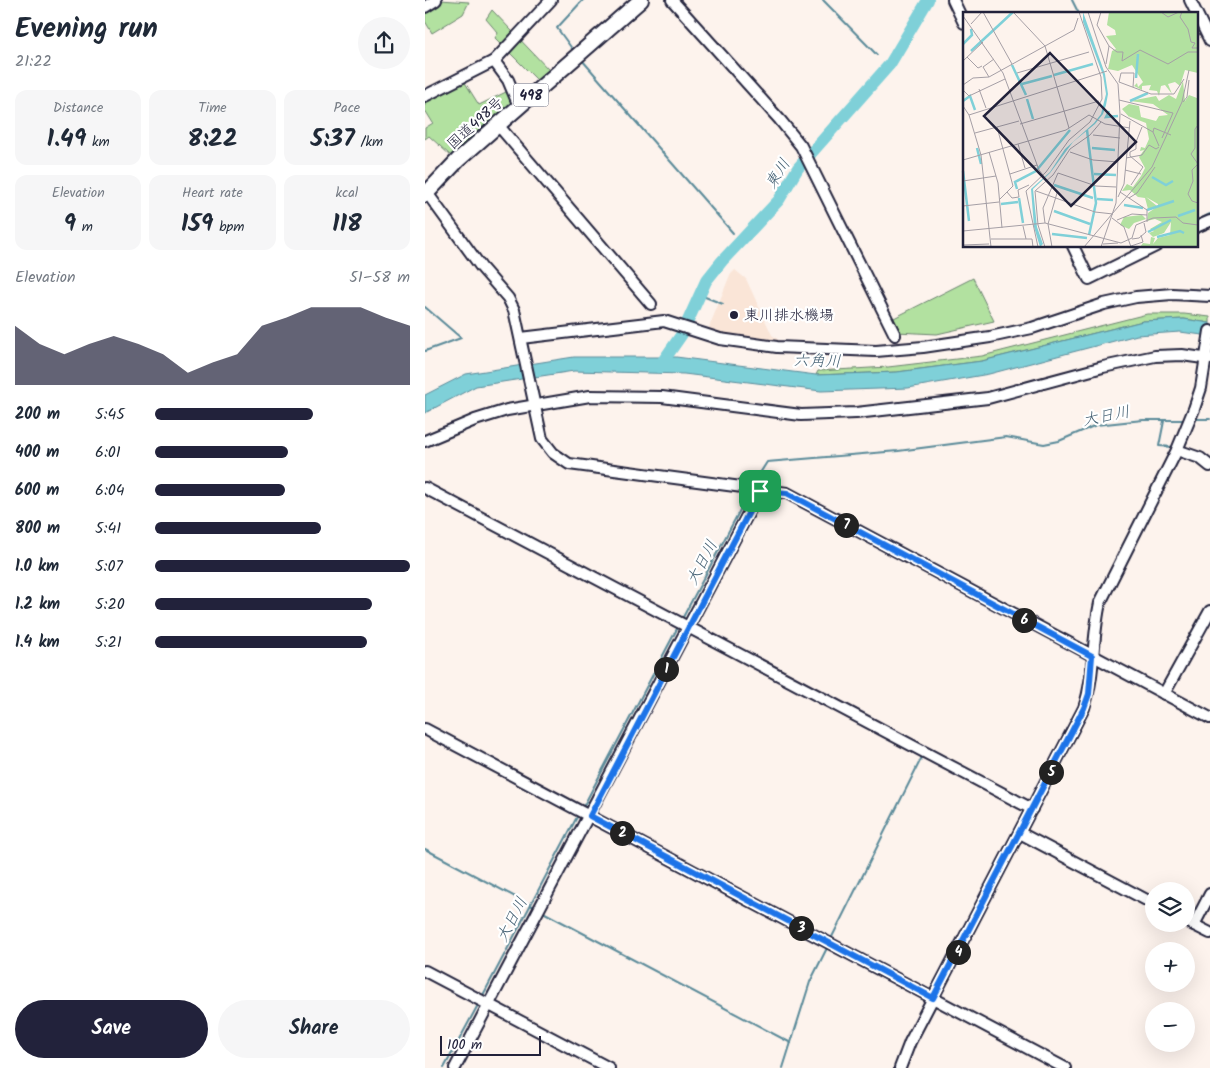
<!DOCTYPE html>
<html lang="en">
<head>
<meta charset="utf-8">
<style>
	body { margin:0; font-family:Kalam,"Klee One",sans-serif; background:#f6f6f7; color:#1f2937; height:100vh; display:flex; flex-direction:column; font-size:19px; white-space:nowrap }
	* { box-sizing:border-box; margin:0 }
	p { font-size:16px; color:#747a83 }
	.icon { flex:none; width:28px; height:28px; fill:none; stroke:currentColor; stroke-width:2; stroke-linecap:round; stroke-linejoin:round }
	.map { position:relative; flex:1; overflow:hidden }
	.panel { display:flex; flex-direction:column; background:#fff; width:425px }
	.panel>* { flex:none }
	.buttons { position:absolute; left:720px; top:882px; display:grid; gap:10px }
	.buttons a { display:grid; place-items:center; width:50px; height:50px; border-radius:50%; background:#fff; box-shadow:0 5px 20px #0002; font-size:25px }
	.scale { position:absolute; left:15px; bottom:12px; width:101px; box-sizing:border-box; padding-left:5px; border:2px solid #22223b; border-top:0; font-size:14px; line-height:18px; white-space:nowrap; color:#22223b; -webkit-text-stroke:4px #fff; paint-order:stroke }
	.pin { position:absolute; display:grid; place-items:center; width:42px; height:42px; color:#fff; margin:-21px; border-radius:10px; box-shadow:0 2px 8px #0006 }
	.km { position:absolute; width:25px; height:25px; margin:-12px; border-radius:50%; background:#222; color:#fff; font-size:14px; line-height:25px; text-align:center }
	.round { display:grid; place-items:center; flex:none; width:52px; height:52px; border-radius:26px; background:#f6f6f7 }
	.head { display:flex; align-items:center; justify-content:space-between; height:85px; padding:0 15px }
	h1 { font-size:28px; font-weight:800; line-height:38px }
	.stats { display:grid; grid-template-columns:repeat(3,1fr); gap:8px; height:85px; padding:5px 15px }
	.stats div { display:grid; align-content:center; border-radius:12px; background:#f6f6f7; text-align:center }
	.stats b { font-size:25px; font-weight:800 }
	.stats small { font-size:14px; font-weight:400 }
	.stats p { font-size:14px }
	.chart { height:140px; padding:10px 15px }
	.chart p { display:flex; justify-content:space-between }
	.chart svg { width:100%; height:90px; margin-top:5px; fill:#22223b; opacity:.7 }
	.button { display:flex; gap:10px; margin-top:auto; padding:10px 15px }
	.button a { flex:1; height:58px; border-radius:30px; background:#22223b; color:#fff; font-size:20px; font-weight:800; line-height:58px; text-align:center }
	.button a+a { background:#f6f6f7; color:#1f2937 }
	ul { padding:0 15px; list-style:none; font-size:16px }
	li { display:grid; grid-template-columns:80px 60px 1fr; align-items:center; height:38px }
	li i { height:12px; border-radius:6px; background:#22223b }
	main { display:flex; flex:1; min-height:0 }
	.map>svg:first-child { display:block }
	.built { fill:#fae5d7 }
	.green { fill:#b2e1a0; stroke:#6a826e }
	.water { fill:#7fd0d8; stroke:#5a8a99 }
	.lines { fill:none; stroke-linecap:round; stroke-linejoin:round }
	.stream { stroke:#5a8a99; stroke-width:2 }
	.river { stroke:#7fd0d8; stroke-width:12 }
	.minor-casing { stroke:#22223b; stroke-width:14 }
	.highway-casing { stroke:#22223b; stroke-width:18 }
	.minor { stroke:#fff; stroke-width:10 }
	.highway { stroke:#fff; stroke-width:14 }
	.route-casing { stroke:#fff; stroke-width:10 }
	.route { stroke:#1a73e8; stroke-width:6 }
	.poi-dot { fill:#22223b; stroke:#fff; stroke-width:2 }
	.labels { text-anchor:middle; stroke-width:4.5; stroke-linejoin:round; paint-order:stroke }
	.shield { fill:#fff; stroke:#646476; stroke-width:1 }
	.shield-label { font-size:14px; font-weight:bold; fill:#22223b }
	.street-label { font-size:15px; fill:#22223b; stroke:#fff }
	.poi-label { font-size:15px; fill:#22223b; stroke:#fff; text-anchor:start }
	.water-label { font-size:16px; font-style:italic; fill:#435f72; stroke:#fff }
	.inset-river { fill:none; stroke:#7fd0d8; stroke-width:2.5 }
	.inset-road { fill:none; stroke:#a59fa6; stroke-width:1 }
	.view { fill:#22223b; fill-opacity:0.15; stroke:#22223b; stroke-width:2.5 }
	.inset-edge { fill:none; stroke:#22223b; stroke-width:2.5 }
</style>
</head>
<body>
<main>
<section class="panel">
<div class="head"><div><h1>Evening run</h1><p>21:22</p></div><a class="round"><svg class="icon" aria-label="share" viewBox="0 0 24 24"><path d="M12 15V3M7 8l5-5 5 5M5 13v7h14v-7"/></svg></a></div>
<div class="stats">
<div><p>Distance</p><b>1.49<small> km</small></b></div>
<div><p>Time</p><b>8:22</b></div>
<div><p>Pace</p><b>5:37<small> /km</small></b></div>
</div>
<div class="stats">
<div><p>Elevation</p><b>9<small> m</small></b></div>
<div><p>Heart rate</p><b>159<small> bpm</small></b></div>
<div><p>kcal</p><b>118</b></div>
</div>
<div class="chart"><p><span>Elevation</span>51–58 m</p>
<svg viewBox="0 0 160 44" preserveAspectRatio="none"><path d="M0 44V15L10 24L20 29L30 24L40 20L50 24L60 29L70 38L80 33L90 29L100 15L110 11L120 6L130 6L140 6L150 11L160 15V44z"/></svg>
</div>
<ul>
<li><b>200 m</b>5:45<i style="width:62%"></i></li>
<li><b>400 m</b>6:01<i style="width:52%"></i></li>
<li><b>600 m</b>6:04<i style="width:51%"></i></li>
<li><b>800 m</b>5:41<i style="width:65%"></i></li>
<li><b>1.0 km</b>5:07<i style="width:100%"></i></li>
<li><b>1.2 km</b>5:20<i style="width:85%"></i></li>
<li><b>1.4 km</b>5:21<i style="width:83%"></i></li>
</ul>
<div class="button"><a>Save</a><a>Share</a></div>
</section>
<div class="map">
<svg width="785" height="1068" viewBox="0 0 785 1068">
	<rect width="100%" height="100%" fill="#fdf3ed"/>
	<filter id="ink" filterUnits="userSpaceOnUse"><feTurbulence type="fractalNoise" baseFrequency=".02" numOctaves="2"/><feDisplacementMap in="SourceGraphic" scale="10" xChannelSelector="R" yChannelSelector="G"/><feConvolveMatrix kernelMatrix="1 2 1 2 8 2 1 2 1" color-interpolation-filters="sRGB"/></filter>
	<g filter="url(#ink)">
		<path class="built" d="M310,270l11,9 26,56 12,9 -76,-14 22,-55z"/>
		<g class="green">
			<path d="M15,0l29,2 -6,12 -31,19 -7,-12v-11z"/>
			<path d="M67,10l57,60 -11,11 -43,-43 3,-5 -12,-14z"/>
			<path d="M39,81l15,24 29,-14 5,10 -62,55 -22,-20 -4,3v-11l8,-5 -8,-13v-10z"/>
			<path d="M548,278l21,43 -57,13 -41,-2 -6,-12z"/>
			<path d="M722,314h37l26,3v6l-26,-4 -41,2 -161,40 -85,11 -81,3 2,-4 70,-4 94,-11z"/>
		</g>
		<path class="water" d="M759,319l26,4v13l-30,-4 -43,3 -148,39 -81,14 -87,3 -137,-17 -110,-3 -98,15 -51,27v-18l41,-21 108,-17h102l140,18 81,-3 85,-11 161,-40z"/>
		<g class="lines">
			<g class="stream">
				<path d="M398,0l54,55"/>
				<path d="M647,0l7,14"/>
				<path d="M148,50l-16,-22 26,-28"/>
				<path d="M157,60l151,173"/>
				<path d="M771,221l14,-7"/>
				<path d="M275,295l23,9"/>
				<path d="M0,307l36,31 -36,13"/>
				<path d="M770,419h15"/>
				<path d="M739,421l-5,25 14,1"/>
				<path d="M328,484l14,-22 131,-11 108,-14 38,7 15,-3 37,-16 47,-5h42"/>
				<path d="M257,619l67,-126"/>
				<path d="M157,809l97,-184"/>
				<path d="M0,849l111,59"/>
				<path d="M118,912l248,131"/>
				<path d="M406,939l92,-184"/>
				<path d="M57,997l96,-182"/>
				<path d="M19,1068l35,-65"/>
				<path d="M358,1068l27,-86 18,-36"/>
			</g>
			<path class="river" d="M234,367l23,-33 24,-53 16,-20 57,-61 19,-32 92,-104 38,-64"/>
			<defs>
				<g id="minor">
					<path d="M247,0l108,120 21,26 94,189"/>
					<path d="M528,0l11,23"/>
					<path d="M765,0l20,41"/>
					<path d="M0,7l11,-7"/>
					<path d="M69,61l14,19 11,26"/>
					<path d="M0,96l69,-35 57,-61"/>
					<path d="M73,125l153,179"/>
					<path d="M0,190l56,77 27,31 6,12 28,129 11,14 16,11 218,29 423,225"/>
					<path d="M771,227l14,-6"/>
					<path d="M648,246l16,33 67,-33"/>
					<path d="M96,338l143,-17 56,18 57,8 99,4 47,-4 67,-10 42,-9 72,-24 32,-7 36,-3 38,2"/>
					<path d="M0,441l50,-21 32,-10 83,-14 72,1 139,18 55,-2 132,-15 115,-31 52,-11 27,-1 28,4"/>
					<path d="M752,450l23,8 10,8"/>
					<path d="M0,488l607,321"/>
					<path d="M739,694l46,-83"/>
					<path d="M0,729l640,339"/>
					<path d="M595,833l134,71"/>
					<path d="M761,921l24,12"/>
					<path d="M769,925l16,-31"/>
					<path d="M0,971l184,97"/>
					<path d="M30,1068l305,-577"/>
					<path d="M475,1068l10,-26 174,-334c11,-33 8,-70 16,-105l77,-153 17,-41 7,-21 9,-57"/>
				</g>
				<path id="highway" d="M0,195l33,-35 183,-160"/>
			</defs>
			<use href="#minor" class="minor-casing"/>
			<use href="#highway" class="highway-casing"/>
			<use href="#minor" class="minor"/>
			<use href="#highway" class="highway"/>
		</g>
	</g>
	<g class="lines" filter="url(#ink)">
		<defs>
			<path id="route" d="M335,491l27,2 305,163 -3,38 -5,14 -151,290 -343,-182z"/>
		</defs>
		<use href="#route" class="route-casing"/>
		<use href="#route" class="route"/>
	</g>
	<circle class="poi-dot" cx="309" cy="315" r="5"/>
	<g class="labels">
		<rect class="shield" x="88.5" y="83.5" width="35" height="23" rx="4"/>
		<g class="shield-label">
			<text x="106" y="100">498</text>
		</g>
		<g class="street-label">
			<text transform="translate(50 123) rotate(-42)" y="5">国道498号</text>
		</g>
		<g class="poi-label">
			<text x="319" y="320">東川排水機場</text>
		</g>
		<g class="water-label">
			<text transform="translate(352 173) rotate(-58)" y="6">東川</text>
			<text transform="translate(392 360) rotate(1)" y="6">六角川</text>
			<text transform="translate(681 415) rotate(-11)" y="6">大日川</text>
			<text transform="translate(276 562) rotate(-62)" y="6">大日川</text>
			<text transform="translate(86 919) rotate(-62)" y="6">大日川</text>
		</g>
	</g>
	<g transform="translate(538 12)">
		<rect width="235" height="235" fill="#fdf3ed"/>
		<path d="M146,0h89v61l-13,-3 -5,16 -5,-4 -7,2 4,10 -7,-9 -4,1 -2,10 -2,-5 -8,-1 2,-5 -9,1v4l-8,-4 3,-3 1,4 5,-5 -11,-17 -14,6 -10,-2 4,-18 4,-2 -10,-13 10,-1 -1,-5 -8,-5zM220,69l2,20 4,-6 8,3 1,-6v155h-58l3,-4 7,1 1,-7 4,1 -2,6 5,-6 12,-3 1,-13 -7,11 -11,4 -4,-4 5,-2 -4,-2 12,-7 -7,-3 -8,2 1,-8 10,-7v-2l-12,-7 11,9 -9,3 -3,-11 -7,-1 -8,-7 -8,1 5,-7 6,3 8,-11 4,-8 -6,-11 5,-7 -4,1 1,-4 4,1 4,-9 -3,-16 -18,-7 3,3 -9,-10 7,-5 10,2 2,11 15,4 3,-5 9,-1 -15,-11 -23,-3 26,-5 3,5 10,-6 7,4zM179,203l4,4 -12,4 -5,6 -9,-4 4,-8z" fill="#b2e1a0"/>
		<path d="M120,0l22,62 3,20 -2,11 -3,9 -8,10 -22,18 -23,31 -17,16 4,38 6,17 -3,3 -6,-20 -3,-38 19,-17 15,-23 29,-26 7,-9 5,-20 -3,-19 -20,-53z" fill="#7fd0d8"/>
		<path class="inset-river" d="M0,32l9,-9 -1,-6M8,39l42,-39M49,53l14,30M91,63l39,-11M173,66l2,-24M59,72l30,-8M64,87l6,20M0,89l7,-5 5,14M167,89l18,-8M146,99l-3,6 12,-1M124,118l9,73 -7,32M14,136l4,16M129,136l23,2M0,159l6,50M131,162l22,1M189,165l14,8 7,-4M91,173l39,13M54,177l-2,-7 21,-11 34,-41M56,186l4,25M134,187l16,1M38,192l17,-2M161,193l19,3M184,198l27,-9M91,199l36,13M215,204l17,-6M185,220l23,-12M89,222l35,4M194,225l23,-6 4,2"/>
		<path class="inset-road" d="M20,0l29,52M125,0l18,55 12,17 2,30 -4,89 -15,44M138,0l-4,13 12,21 8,6h6l-1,9 18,-11 28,14 20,-12h10M198,0l7,5 11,-5M219,0l-2,5 8,12 3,13 4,1 -3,5h6M51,1l31,33 24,82M0,4l40,57 36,97 18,23 -9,31 4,23M8,12l11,-12M4,45l11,11 4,-2M0,49l20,-19M143,52l3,-18M54,61l72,-21M26,65l-6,-10 11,-8M156,70l32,12h23l10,-15M156,70l2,-9h13l-1,14M0,73l10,-7 16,-1 85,-47 4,-12M16,77l7,19M0,78l6,6 36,-17M156,88l54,13 -11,25M220,90l4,-5 2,-17M0,94l6,9 12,40 10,92M158,102l32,18 6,14M6,103l138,-44M57,112l79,-23M235,113l-3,4v19l-4,6 7,10 -6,6 1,11 -5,13 4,7 6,2M34,115l16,59 -14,14M190,120l1,-4 17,7M12,121l44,-12M130,123l27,3M55,132l7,24M26,140l9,31 4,45M107,140l23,8 25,2M163,146l16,-3 7,-10 7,4 3,-2M0,148l103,-30 23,-15 16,9 25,4M162,158l16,4M47,162l27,-9M0,169l33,-5M168,173l12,-18 -13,-11v-4l6,-3v-7l6,-15M73,179l59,21 18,2M44,180l5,6 7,-1 -1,-7 11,-5M157,180l27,18v12M155,185l6,-13 6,-63M166,186l8,-5 18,-26M0,194l36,-4M149,206l12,9 7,20M154,208l15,-6 15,1M82,211l-2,-15 15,-35 38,13 20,1M60,214l3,13h6l1,8M0,219l82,-8 76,20 11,-5 4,-13 17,-7 23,-1 7,6 15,2M28,227h35M169,227l7,-1 7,-6 -2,-9M140,232l15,-1M0,233l26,-1M168,234l12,-4 -2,-7M75,235l-12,-56 20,-19 23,-32 21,-18 12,-23 -1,-22 -22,-65M82,235l-7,-22 -3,-34 18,-16 17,-26 20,-14 11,-13M121,235l68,-80 30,-65 7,-32"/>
		<path class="view" d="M87,41l86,89 -65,64 -87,-90z"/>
		<rect width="235" height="235" class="inset-edge"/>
	</g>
</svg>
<div class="buttons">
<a><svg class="icon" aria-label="layers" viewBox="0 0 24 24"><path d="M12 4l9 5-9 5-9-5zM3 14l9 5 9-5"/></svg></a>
<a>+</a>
<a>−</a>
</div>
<div class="scale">100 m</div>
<div class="pin" style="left:335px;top:491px;background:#1e9e55"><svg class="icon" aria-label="arrive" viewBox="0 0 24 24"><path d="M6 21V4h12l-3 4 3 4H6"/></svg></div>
<b class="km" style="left:241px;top:669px">1</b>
<b class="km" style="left:197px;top:833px">2</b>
<b class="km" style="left:376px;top:928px">3</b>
<b class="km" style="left:533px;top:952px">4</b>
<b class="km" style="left:626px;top:772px">5</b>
<b class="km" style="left:599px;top:620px">6</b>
<b class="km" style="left:421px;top:525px">7</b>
</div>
</main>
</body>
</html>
